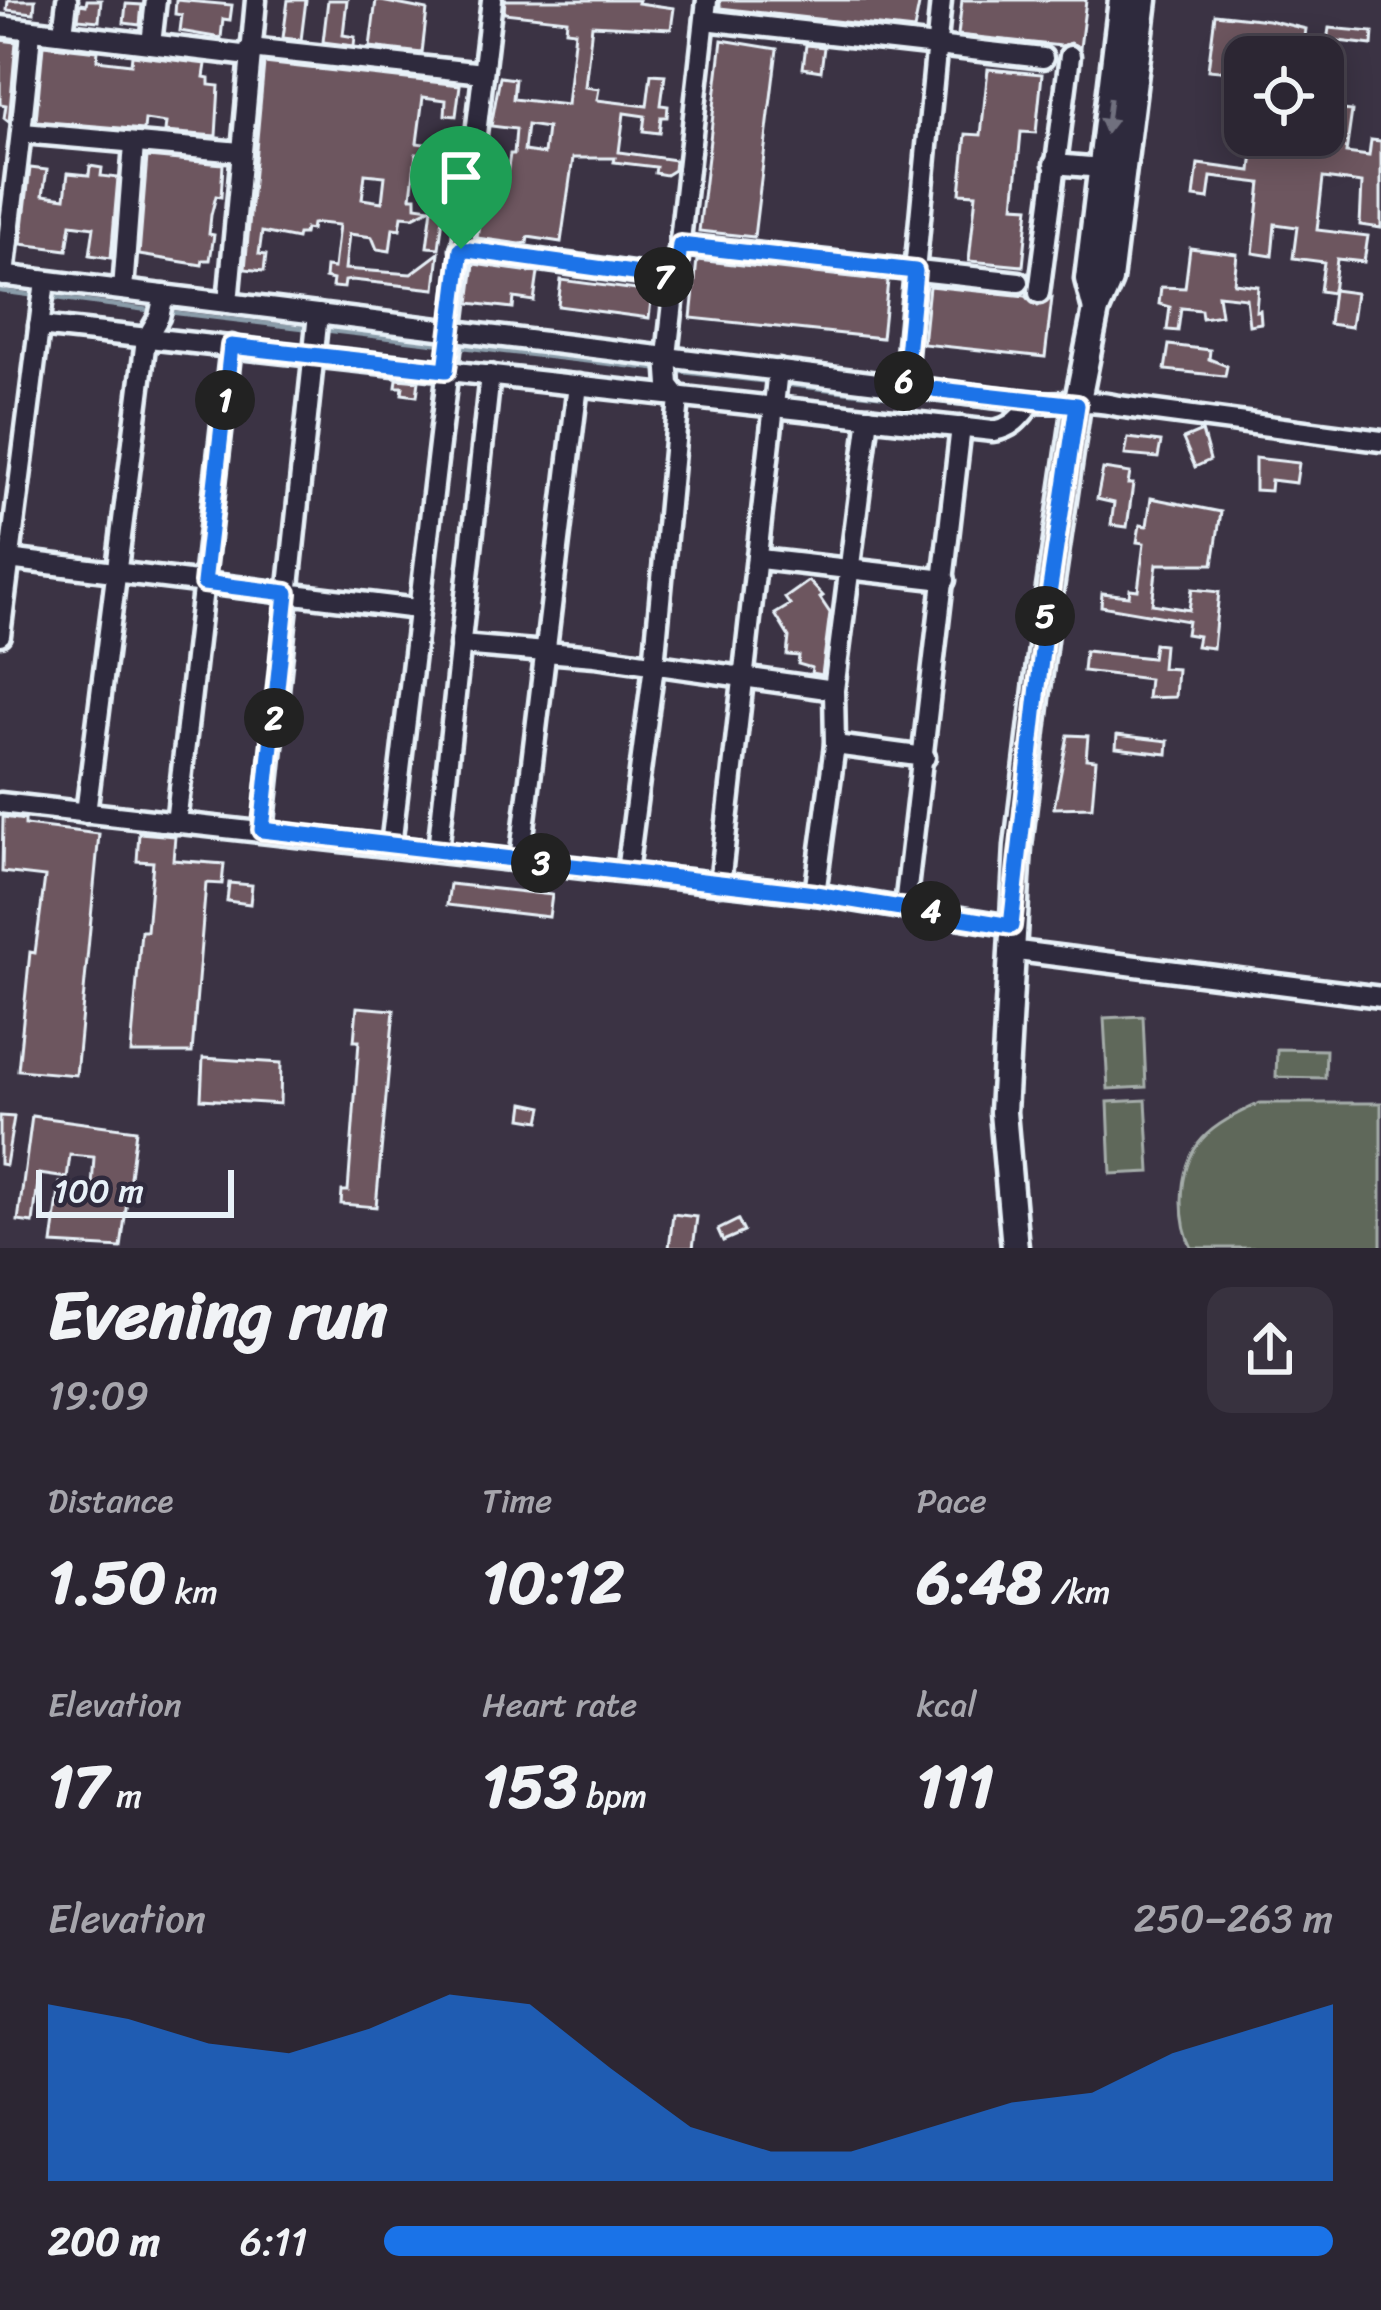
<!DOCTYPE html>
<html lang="en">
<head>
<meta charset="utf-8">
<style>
	body { margin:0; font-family:Sriracha,sans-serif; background:#38323f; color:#f1f3f6; height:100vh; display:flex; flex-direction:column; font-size:45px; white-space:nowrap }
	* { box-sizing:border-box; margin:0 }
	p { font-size:39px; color:#a6a5ac }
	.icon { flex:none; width:66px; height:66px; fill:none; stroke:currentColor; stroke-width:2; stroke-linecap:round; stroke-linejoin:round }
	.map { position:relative; height:1248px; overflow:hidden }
	.details { display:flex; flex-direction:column; background:#2c2633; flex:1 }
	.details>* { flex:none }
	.tools { position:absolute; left:1224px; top:36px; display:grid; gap:24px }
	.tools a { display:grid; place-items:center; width:120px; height:120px; border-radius:24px; background:#2c2633; box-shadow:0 6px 30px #0003,0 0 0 3px #48434e; font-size:60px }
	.scale { position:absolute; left:36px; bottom:30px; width:198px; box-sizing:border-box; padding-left:12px; border:6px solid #e8f1f8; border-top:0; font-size:33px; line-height:42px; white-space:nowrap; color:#e8f1f8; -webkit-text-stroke:9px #2f2a3d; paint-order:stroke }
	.pin { position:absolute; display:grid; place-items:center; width:102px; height:102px; color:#fff; margin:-123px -51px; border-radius:50% 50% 50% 0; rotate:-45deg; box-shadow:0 0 12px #0007 }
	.pin .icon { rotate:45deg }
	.km { position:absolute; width:60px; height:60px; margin:-30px; border-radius:50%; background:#222; color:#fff; font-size:33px; line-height:60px; text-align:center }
	.round { display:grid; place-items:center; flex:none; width:126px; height:126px; border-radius:24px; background:#38323f }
	.overview { display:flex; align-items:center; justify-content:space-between; height:204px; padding:0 48px }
	h1 { font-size:66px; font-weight:800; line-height:90px }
	.stats { display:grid; grid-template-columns:repeat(3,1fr); gap:18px; height:204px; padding:12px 48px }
	.stats div { display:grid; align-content:center }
	.stats b { font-size:60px; font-weight:800 }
	.stats small { font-size:33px; font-weight:400 }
	.stats p { font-size:33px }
	.chart { height:336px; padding:24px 48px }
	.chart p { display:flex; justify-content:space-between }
	.chart svg { width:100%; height:216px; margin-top:12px; fill:#1a73e8; opacity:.7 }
	ul { padding:0 48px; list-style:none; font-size:39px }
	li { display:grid; grid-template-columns:192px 144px 1fr; align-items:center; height:90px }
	li i { height:30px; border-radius:15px; background:#1a73e8 }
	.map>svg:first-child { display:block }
	.green { fill:#5f675a; stroke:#a4aca9; stroke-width:3 }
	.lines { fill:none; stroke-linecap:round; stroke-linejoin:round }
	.stream { stroke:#8a9ca9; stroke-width:4.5 }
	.building { fill:#6d565f; stroke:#e8f1f8; stroke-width:3; fill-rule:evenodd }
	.minor-casing { stroke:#e8f1f8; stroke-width:27 }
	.major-casing { stroke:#e8f1f8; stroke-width:33 }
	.minor { stroke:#2f2a3d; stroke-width:18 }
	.major { stroke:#2f2a3d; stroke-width:24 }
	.oneway { fill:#70707e }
	.route-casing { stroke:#fff; stroke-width:24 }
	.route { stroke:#1a73e8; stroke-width:15 }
</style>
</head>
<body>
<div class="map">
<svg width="1381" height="1248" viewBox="0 0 1381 1248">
	<rect width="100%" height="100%" fill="#3b3344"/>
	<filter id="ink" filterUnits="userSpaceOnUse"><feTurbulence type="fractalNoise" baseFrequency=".00833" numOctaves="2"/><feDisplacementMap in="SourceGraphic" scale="24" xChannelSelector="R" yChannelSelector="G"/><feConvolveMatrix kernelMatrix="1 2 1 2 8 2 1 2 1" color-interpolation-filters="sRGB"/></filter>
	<g filter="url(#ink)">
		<g class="green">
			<path d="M1143,1016l3,71 -38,2 -4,-71z"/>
			<path d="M1277,1049l49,1 -1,28 -49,-1z"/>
			<path d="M1146,1100l4,72 -39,2 -3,-72z"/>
			<path d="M1260,1103h121v145h-189c-8,-15 -10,-30 -10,-47 1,-59 28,-75 78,-98z"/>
		</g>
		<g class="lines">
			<g class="stream">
				<path d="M0,291l37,5"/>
				<path d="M49,297l107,14"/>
				<path d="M168,312l143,17"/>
				<path d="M323,330l119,14"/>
				<path d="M454,346l209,24"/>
				<path d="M674,371l96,11"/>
				<path d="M781,384l227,26"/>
			</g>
		</g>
		<g class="building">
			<path d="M8,0h27l-1,13 -27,-3z"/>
			<path d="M87,0h14l-2,21 -21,-2 2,-15 6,1z"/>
			<path d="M176,0l56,5 -2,15 -7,-1 -2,19 -41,-7 2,-16 -7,-1z"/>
			<path d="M288,0h18l-5,40 -18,-2z"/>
			<path d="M328,0h19l-4,35 12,2 -1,9 -31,-4z"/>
			<path d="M376,0l51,10 -5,43 -52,-6z"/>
			<path d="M505,0h134l-1,3 36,5 -3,21 -79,-4 -7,62 14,2 -2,11 50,6 4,-32 14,1 -4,30 7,1 -1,11h-6l-2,16 -16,-2 2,-15 -21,-3 -5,39 56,8 -1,10 -8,5 -11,-2 1,-6 -42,-5 1,-4h-42l-12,84 -33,-5 -1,6 -7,1 -43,-6 4,-32h15l1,-11 7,1 6,-42h4l2,-25 -25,-3 9,-49 15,2 -2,20 54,6 8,-74 -9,-1 1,-10 -63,-7zM527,125l20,3 -3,26 -20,-3z"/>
			<path d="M720,0h200l-6,30 -194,-22z"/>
			<path d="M962,0h124l-6,48 -9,-5 -10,3 -103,-11z"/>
			<path d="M126,4l16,1 -2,20 -16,-2z"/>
			<path d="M1215,14l53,6 38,9 -4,28h-17l2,-22 -21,-2 -3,24h-18v12l-4,-1 -1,5 -32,-3z"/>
			<path d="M1329,28l44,4 -1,13 -34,-4 -3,28 -12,-1z"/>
			<path d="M0,40l16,2 -7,80 -5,-4 2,-13 -6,-1z"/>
			<path d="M722,40l55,9 -23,188 -55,-6z"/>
			<path d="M43,45l55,6 -1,9 34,4 1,-9 74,9 -2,13 5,1v7l10,1 -3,50 -51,-4 1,-9 -21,-3 -1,10 -108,-9z"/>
			<path d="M806,45l18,2 -3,24 -18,-3z"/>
			<path d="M264,63l196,22 -4,31 -11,-1 1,-15 -23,-3 -6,46 35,5 -2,10 -34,-4 -5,43h5v9l15,2 -18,9 -11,-1 -2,13 -7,-1 -3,23 -13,-2 -5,-12 -23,-3 -4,35 66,5 28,-21 -4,36 -83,-9 -7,1 -1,7 -12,-1 1,-7 -8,-2 1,-11 8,1 5,-43 -20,-2 -7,1 -1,6 -6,-1 -1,5h-6l-1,5 -35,-7 -3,22 7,1 -2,16 -19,-2zM365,174l20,2 -3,26 -20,-3z"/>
			<path d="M988,69l54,5 -6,59 -15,-1 -7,74 15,1 -6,59 -54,-5 7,-67 -16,-1 6,-59 15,1z"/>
			<path d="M1325,108l27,3 -6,42 23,3 2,-16 10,1v87l-21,-3 2,-42 -39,-5 -6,52 51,6 -4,26 -27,-3 -4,34 -13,-2 4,-29 -31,-4 4,-31 -22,-3 -3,32 -19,-3 8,-70 -50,-6 -3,22 -14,-2 4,-33 53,7 3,-29 11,1 7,-5 51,3z"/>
			<path d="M147,157l76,7 -2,33 -5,-1 -5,19 -2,19 5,1 -4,25h-7l-1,5 -63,-10z"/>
			<path d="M90,166l12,2 -1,8 17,2 -7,80 -21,-3 4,-28 -23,-3 -4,26 -46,-6 9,-76 17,2 -4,25 22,3 3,-25 21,2z"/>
			<path d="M432,208l12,2 -5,38 -12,-1z"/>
			<path d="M1190,248l47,6 -3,29 24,3 -2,25 4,-1 1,13 -12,2 -3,-27 -28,-3 3,20 -19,3 -1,-8 -20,-2 -3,23 -11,-1 3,-23 -11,-3 2,-17 24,1z"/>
			<path d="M697,260l191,21 -6,57 -191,-20z"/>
			<path d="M474,264l64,9 -4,28 -20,-3 -1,10 -44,-5z"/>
			<path d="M561,280l91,12 -3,26 -91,-12z"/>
			<path d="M929,286l97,10 12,10 14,-8 -7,59 -122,-13z"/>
			<path d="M1333,290l23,3 -5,34 -22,-3z"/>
			<path d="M1169,345l41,5 -1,9 18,7 -2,10 -60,-6z"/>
			<path d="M397,379l22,2 -2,15 -15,-2 1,-7h-7z"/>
			<path d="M1202,431l8,29 -15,7 -12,-28z"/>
			<path d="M1128,438l33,4 -3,16 -33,-3z"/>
			<path d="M1255,458l44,5 -3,20 -25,-3 -1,11 -15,-1z"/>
			<path d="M1103,469l27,4 -2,11h5l-6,43 -16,-2 3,-22 -17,-4z"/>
			<path d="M1151,498l70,14 -8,52h-56l-5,40 37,6 3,-21 27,3 -6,56 -17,-2 2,-10 -12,-2 2,-13 -87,-15 1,-13 27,3 1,-7 8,1 6,-47 -7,-1 3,-17 7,1z"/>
			<path d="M809,581l14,15 -3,2 10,15 -8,62 -11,-2 1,-5 -14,-4 1,-8 -12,-1 2,-18 -14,-23 15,-9 -5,-7z"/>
			<path d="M1154,644l10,1 -2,23 15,1 -2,28 -28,1 2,-19 -66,-8 2,-20 67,7z"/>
			<path d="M1068,735l20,1 -2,23 10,1 -4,47 -38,1z"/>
			<path d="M1117,735l51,6 -1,13 -51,-6z"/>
			<path d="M3,817l22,3v5l74,9 -23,241 -58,-5 12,-118 5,1 10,-76 -43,-5z"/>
			<path d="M139,833l36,3 -2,24 51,4 -2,20 -16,-1 -14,170h-61l10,-122h6l6,-69 -16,-1z"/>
			<path d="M229,883l23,2 -2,19 -23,-3z"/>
			<path d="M450,884l102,11 -3,22 -102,-12z"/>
			<path d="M357,1007l37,3 -18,197 -35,-3 1,-13h6l6,-79 5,-71h-5z"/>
			<path d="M203,1058l78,5 -1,41 -79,-5z"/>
			<path d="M524,1103l19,4 -3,14 -18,-3z"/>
			<path d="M0,1116l14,1 -8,48 -6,-1z"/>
			<path d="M32,1116l104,14 -15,118 -69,-4 8,-61 32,4 2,-30 -24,-2 -3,23 -28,-4 -6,49 -15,-2z"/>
			<path d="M673,1214l24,3 -4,31h-24z"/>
			<path d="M738,1220l6,12 -21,9 -5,-11z"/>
		</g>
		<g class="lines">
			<defs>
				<g id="minor">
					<path d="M705,20l338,38"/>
					<path d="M0,26l250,30"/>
					<path d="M63,33l4,-33"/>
					<path d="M151,44l5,-44"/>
					<path d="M250,48l233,25"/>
					<path d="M23,133l217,19"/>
					<path d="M1054,164l48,4"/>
					<path d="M680,245l339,37"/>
					<path d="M461,249l215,30"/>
					<path d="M0,275l1032,127c31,2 58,-3 86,4l263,35"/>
					<path d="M4,276c9,-83 21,-164 27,-246"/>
					<path d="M123,290l11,-146"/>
					<path d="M1039,293l31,-237"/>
					<path d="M228,303l28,-303"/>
					<path d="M39,326l954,105c20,-3 28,-15 39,-29"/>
					<path d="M904,386l37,-386"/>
					<path d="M8,559l409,50"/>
					<path d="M760,559l185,21"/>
					<path d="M0,635l45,-354"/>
					<path d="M460,645l135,11 239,34"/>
					<path d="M835,745l90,12"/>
					<path d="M0,803l815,91 196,32"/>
					<path d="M86,813l60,-474 13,-22 5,-22"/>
					<path d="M176,823l55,-477"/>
					<path d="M263,831l55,-517"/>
					<path d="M391,846l101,-846"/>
					<path d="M438,851l52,-476"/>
					<path d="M520,861l58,-476"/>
					<path d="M627,872l27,-207 25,-267 -10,-13 -2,-29 40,-356"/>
					<path d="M720,884l58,-514"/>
					<path d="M815,894l20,-149 -1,-55 35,-273"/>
					<path d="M905,906l56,-479"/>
					<path d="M1010,950l371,47"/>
				</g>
				<g id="major">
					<path d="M1096,310l-8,-31 34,-279"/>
					<path d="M1015,1248l-12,-136 15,-266 28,-231 31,-210 19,-95 13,-30 35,-280"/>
				</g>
			</defs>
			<use href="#minor" class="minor-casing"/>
			<use href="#major" class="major-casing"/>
			<use href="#minor" class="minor"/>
			<use href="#major" class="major"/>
		</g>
		<defs><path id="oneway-solid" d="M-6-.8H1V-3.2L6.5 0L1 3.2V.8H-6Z" transform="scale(3)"/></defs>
		<use class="oneway" href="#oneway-solid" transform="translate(1108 116) rotate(97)"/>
	</g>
	<g class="lines" filter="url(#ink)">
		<defs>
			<path id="route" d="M680,245l235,26 -11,115 173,19 -31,210 -35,311 -196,-32 -553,-64 25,-237 -83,-10 27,-237 215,24 15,-121 215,30z"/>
		</defs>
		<use href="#route" class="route-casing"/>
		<use href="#route" class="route"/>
	</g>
</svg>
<div class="tools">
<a><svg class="icon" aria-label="locate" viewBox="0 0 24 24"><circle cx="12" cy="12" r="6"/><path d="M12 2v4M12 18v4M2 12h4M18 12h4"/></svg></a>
</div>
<div class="scale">100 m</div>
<div class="pin" style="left:461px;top:249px;background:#1e9e55"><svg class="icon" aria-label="arrive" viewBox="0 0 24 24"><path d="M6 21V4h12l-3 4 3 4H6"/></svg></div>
<b class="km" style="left:225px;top:400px">1</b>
<b class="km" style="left:274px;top:718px">2</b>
<b class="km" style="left:541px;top:863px">3</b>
<b class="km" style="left:931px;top:911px">4</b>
<b class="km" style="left:1045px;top:616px">5</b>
<b class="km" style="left:904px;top:381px">6</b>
<b class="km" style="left:664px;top:277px">7</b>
</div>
<section class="details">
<div class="overview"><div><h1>Evening run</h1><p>19:09</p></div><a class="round"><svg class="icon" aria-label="share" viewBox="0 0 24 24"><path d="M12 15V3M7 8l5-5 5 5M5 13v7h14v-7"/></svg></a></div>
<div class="stats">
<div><p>Distance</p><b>1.50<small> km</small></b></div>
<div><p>Time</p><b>10:12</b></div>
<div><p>Pace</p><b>6:48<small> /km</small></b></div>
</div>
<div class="stats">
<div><p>Elevation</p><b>17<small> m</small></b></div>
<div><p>Heart rate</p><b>153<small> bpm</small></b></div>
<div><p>kcal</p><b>111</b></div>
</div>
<div class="chart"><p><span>Elevation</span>250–263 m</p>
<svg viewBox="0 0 160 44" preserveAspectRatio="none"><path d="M0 44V8L10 11L20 16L30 18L40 13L50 6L60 8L70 21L80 33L90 38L100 38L110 33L120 28L130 26L140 18L150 13L160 8V44z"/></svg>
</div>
<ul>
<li><b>200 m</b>6:11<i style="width:100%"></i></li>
</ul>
</section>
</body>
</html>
